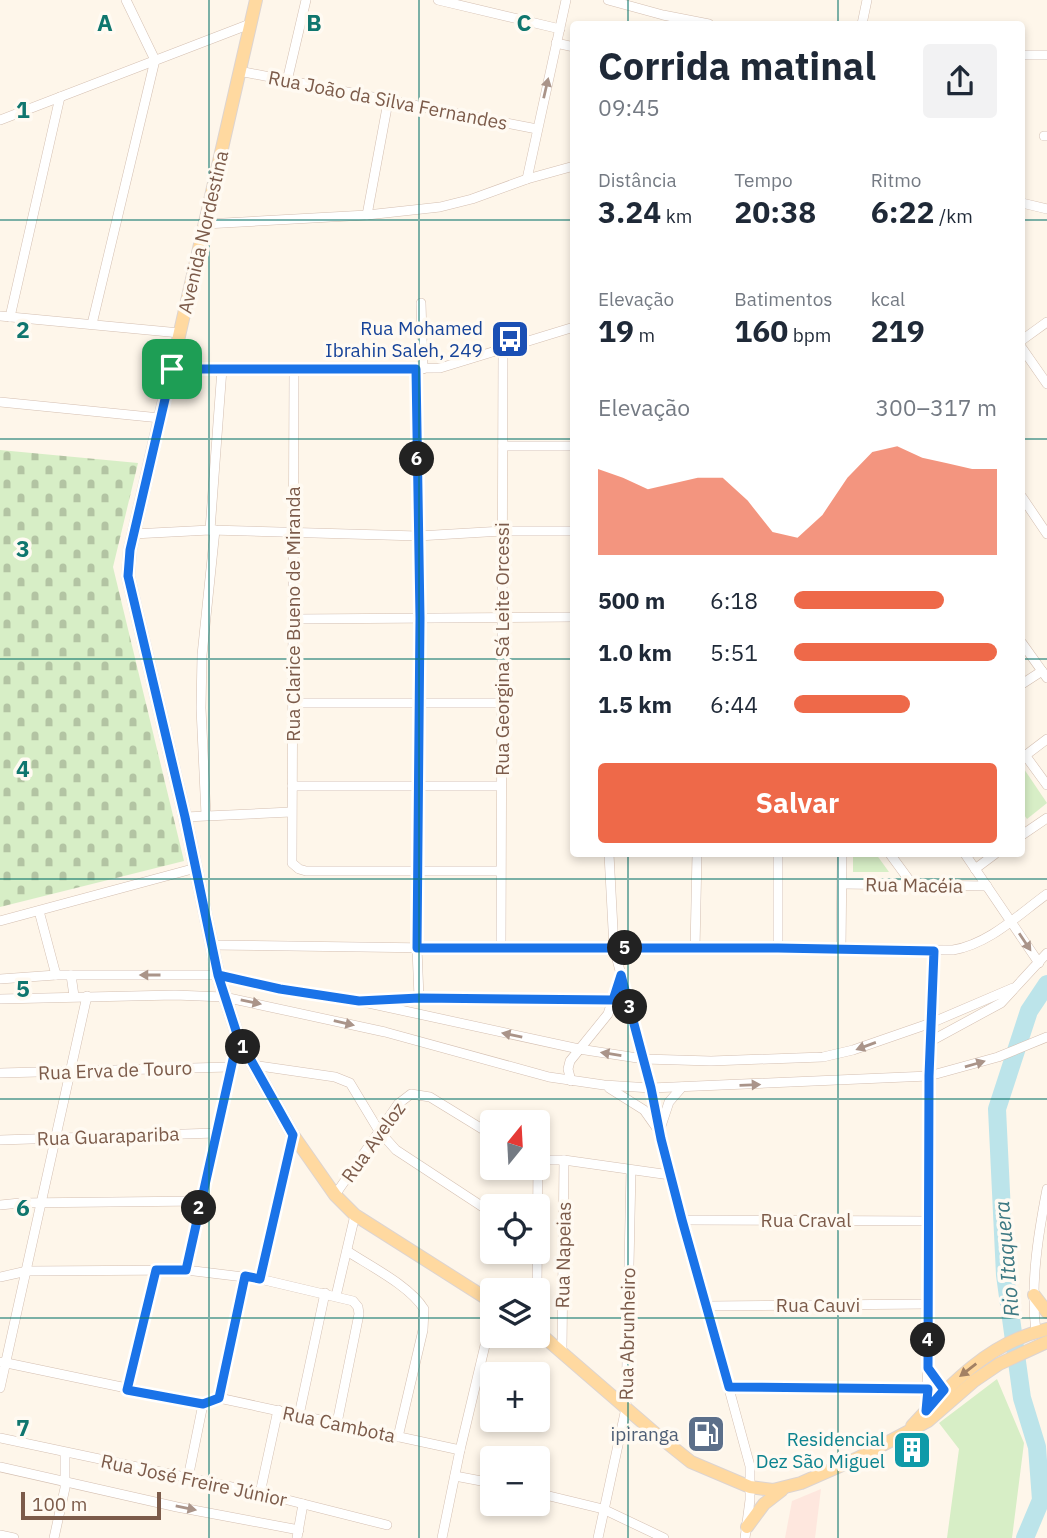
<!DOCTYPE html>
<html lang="pt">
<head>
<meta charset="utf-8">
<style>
	body { margin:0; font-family:"IBM Plex Sans",sans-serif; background:#f2f2f3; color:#1f2937; height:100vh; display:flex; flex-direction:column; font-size:26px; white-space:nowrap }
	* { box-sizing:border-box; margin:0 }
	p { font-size:23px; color:#747a83 }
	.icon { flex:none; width:38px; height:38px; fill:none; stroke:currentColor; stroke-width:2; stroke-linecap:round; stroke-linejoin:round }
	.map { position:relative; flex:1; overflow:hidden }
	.panel { position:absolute; left:570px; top:21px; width:455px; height:836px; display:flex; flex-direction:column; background:#fff; border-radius:7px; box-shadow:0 4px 10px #0003 }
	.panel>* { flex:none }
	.needle { width:46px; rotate:18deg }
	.fabs { position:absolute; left:480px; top:1110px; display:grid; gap:14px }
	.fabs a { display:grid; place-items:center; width:70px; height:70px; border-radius:7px; background:#fff; box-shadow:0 4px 10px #0003; font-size:35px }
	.scale { position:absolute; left:21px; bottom:18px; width:140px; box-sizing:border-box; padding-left:7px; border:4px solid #7c5b4a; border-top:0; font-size:19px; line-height:24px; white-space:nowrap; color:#7c5b4a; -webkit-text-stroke:5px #fffaf2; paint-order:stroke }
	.pin { position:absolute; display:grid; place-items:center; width:60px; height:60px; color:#fff; margin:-30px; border-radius:14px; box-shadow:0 4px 10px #0006 }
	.km { position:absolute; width:35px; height:35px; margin:-18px; border-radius:50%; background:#222; color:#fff; font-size:19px; line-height:35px; text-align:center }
	.round { display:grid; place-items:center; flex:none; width:74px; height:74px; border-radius:7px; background:#f2f2f3 }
	.summary { display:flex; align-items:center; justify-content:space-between; height:119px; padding:0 28px }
	h1 { font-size:38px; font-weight:700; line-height:52px }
	.stats { display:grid; grid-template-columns:repeat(3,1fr); gap:10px; height:119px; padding:7px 28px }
	.stats div { display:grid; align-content:center }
	.stats b { font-size:30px; font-weight:700 }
	.stats small { font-size:19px; font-weight:400 }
	.stats p { font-size:19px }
	.chart { height:196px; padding:14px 28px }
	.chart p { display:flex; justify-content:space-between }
	.chart svg { width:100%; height:126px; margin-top:7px; fill:#ee6949; opacity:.7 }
	.action { display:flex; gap:14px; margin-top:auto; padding:14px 28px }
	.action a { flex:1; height:80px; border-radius:7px; background:#ee6949; color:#fff; font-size:28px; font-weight:700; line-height:80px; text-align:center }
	ul { padding:0 28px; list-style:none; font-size:23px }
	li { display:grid; grid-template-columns:112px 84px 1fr; align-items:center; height:52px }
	li i { height:18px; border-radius:9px; background:#ee6949 }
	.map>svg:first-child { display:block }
	.commercial { fill:#fee7de }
	.cemetery { fill:url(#cemetery-stones) }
	.green { fill:#d7eec6 }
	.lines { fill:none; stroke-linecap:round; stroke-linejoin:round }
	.river { stroke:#bce4ea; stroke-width:18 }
	.minor-casing { stroke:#d4bfb1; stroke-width:10 }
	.major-casing { stroke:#ddd4d0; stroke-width:14 }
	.minor { stroke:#fff; stroke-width:9 }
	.major { stroke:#ffd9a0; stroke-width:12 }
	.oneway { fill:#aa9489 }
	.oneway2 { fill:#a38164 }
	.route-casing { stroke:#fff; stroke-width:14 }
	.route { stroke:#1a73e8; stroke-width:9 }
	.grid { fill:none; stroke:#0f766e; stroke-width:2; stroke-opacity:0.55 }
	.labels { text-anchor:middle; stroke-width:7; stroke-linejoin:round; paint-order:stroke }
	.street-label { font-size:19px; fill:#7c5b4a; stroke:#fffaf2 }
	.transit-label { font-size:19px; fill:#164399; stroke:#fffaf2; text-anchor:end }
	.service-label { font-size:19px; fill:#4e5e75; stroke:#fffaf2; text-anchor:end }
	.culture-label { font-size:19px; fill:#0d838f; stroke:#fffaf2; text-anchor:end }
	.water-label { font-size:21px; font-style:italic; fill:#3c7882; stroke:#fffaf2 }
	.grid-label { font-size:23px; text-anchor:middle; font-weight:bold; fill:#0f766e; stroke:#fffaf2; stroke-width:7; stroke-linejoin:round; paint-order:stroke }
</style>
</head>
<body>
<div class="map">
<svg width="1047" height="1538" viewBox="0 0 1047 1538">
	<defs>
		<pattern id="cemetery-stones" width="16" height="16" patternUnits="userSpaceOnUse" patternTransform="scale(1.75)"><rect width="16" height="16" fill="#d7eec6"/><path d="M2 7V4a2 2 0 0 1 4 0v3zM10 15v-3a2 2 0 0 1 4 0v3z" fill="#b3c4a3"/></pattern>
	</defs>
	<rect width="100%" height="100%" fill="#fef6ea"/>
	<path class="commercial" d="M821,1489l-6,49h-30l7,-37z"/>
	<path class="cemetery" d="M0,450l138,13 -25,104 71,294 -184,46z"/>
	<g class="green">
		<path d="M1024,769l23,34 -20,16 -5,-7z"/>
		<path d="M853,854h23l13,18h-36z"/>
		<path d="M997,1379l27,64 -12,95h-65l12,-89 -20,-26z"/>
	</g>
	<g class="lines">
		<path class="river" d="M1025,1538l16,-38 -4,-53 -15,-49 -17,-123 -8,-166 32,-98 18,-27"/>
		<defs>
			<g id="minor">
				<path d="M438,0l122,29"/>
				<path d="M608,0l55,15 46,9"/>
				<path d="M862,24l5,-24"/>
				<path d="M556,43l18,4"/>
				<path d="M1022,55h25"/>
				<path d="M239,71l298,58"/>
				<path d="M287,81l19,-81"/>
				<path d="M0,120l250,-96"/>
				<path d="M1044,136h3"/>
				<path d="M527,179l39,-179"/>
				<path d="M1022,203l25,6"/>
				<path d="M367,215l21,-113"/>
				<path d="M205,224l162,-9 73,-8 32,-8 55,-20 47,-13"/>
				<path d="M421,303l2,66"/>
				<path d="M0,316l180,17"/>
				<path d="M10,317l50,-220"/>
				<path d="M92,324l63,-264 -29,-60"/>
				<path d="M1022,340l25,-18"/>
				<path d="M1022,348l25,36"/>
				<path d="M172,369l268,-1 134,-41"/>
				<path d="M294,369l-2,494 7,6 7,2h194"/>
				<path d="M416,369l4,249 -3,330 2,50"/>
				<path d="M0,402l160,16"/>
				<path d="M503,446h71"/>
				<path d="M1022,497l25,37"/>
				<path d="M210,530l12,-161"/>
				<path d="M133,534l77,-4 208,6 85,-5h71"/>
				<path d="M294,619l280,-2"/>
				<path d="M1022,643l25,35"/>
				<path d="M1022,684l20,-13"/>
				<path d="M293,703h208"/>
				<path d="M1025,755l22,30"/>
				<path d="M1022,758l25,-19"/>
				<path d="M292,786h208"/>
				<path d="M206,815l-5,-107 1,-53 13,-125"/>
				<path d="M185,817l106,-5"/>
				<path d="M1022,835l25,-17"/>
				<path d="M609,854l5,94 37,140 10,51 89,327v34l-5,38"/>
				<path d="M890,854l22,30"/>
				<path d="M965,854l74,109"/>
				<path d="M975,869l20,-15"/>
				<path d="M842,884l145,2"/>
				<path d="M39,911l17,64"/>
				<path d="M0,921l196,-53"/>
				<path d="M212,945l289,4 452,1c36,-6 65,-35 94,-56"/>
				<path d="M778,948v-94"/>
				<path d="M501,949l2,-600"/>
				<path d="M695,949l2,-95"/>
				<path d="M841,949l1,-95"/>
				<path d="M71,975l3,21"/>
				<path d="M0,979l56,-4h162l62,14 79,12 220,48 65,10 67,2 112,-4 30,-7 78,-27 82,-35"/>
				<path d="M0,999l175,-4 49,2 161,35 164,45 55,8 47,3 278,-12 69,-19 49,-20"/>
				<path d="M370,1001l49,-3 194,2"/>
				<path d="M931,1041l70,-38 46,-50"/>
				<path d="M252,1065l83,12 15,6 29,48 17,19 96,63"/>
				<path d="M0,1073l230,-6"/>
				<path d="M571,1081l-3,-12 2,-8 38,-47 12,-37"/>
				<path d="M609,1088l35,22 12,17"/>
				<path d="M661,1126l8,-24 13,-15"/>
				<path d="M0,1140l216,-7"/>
				<path d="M537,1160h27l106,15"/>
				<path d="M335,1195l63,-91 13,-10 19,3 62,38"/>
				<path d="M0,1205l20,-2 181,-2"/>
				<path d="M682,1220l247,1"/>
				<path d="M347,1251c23,15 63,35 77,58l-1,21 -25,107"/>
				<path d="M186,1270l52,-233"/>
				<path d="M0,1277l27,-6 159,-1 74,9 93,22 5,6 1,7 -22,109"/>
				<path d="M260,1279l33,-144"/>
				<path d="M537,1290l1,-130"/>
				<path d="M336,1296l19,-81"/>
				<path d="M708,1306l220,-2"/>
				<path d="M1036,1332c-6,-47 2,-97 11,-143"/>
				<path d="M562,1351l2,-191"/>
				<path d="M2,1362l201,42 16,-6"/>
				<path d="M928,1368l20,27"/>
				<path d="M729,1387l198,2"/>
				<path d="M0,1388l87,-392"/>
				<path d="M127,1390l29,-120"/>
				<path d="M219,1398l241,52"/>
				<path d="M219,1398l26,-122"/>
				<path d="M925,1411l3,-43 1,-292 5,-125"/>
				<path d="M299,1415l26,-122"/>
				<path d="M0,1438l260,55 127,32"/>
				<path d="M0,1467l177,40 122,23"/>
				<path d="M455,1476l37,7"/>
				<path d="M188,1478l15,-74"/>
				<path d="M260,1493l18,-83"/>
				<path d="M537,1493l66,16 61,29"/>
				<path d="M0,1535l14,3"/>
				<path d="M54,1538l11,-50v-35"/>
				<path d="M297,1538l6,-34"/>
				<path d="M442,1538l18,-88 32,-134"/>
				<path d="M598,1538l28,-130 5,-238"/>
			</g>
			<g id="major">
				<path d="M256,0l-126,550 -2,26 57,241 33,158 20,62 55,98 42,60 20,20 137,87"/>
				<path d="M1034,1295l13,17"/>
				<path d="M537,1331l119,103 35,28 59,25 23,3 28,-7 57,-25 70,-37 46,-40 25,-17 48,-22"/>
				<path d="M912,1426c38,-42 78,-84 135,-97"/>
				<path d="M747,1527l17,-23 18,-14"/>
			</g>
		</defs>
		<use href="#minor" class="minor-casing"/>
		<use href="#major" class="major-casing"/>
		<use href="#minor" class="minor"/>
		<use href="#major" class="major"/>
	</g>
	<defs><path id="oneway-solid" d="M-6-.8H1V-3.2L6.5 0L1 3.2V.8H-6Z" transform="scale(1.75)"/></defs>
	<g class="oneway">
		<use href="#oneway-solid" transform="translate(546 88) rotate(-77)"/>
		<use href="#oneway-solid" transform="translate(1025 942) rotate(56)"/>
		<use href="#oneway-solid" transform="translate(150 975) rotate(180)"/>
		<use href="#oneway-solid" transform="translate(251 1002) rotate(11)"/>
		<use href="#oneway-solid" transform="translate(344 1023) rotate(13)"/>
		<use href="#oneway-solid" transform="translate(512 1035) rotate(-168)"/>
		<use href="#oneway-solid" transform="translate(866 1046) rotate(160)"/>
		<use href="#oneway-solid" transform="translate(611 1054) rotate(-171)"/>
		<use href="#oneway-solid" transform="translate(975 1064) rotate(-16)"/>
		<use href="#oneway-solid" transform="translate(750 1085) rotate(-2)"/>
		<use href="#oneway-solid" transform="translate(186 1508) rotate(11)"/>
	</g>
	<use class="oneway2" href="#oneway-solid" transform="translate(968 1370) rotate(142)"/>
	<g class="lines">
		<defs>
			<path id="route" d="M172,369l-42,181 -2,26 57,241 33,158 20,62 55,98 -33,144 -15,-3 -26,122 -16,6 -76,-14 29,-120h30l52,-233 -20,-62 62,14 79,12 60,-3 194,2 8,-25 30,113 10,51 21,81 47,167 199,2 -2,22 18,-21 -16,-22 1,-292 5,-125 -156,-3h-361l3,-330 -4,-249h-244"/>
		</defs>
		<use href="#route" class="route-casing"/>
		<use href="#route" class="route"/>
	</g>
	<path class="grid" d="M209,0v1538M419,0v1538M628,0v24M838,0v24M0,220h574M1022,220h25M0,439h574M1022,439h25M0,659h574M1022,659h25M628,854v684M838,854v684M0,879h1047M0,1099h1047M0,1318h492M537,1318h510"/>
	<defs>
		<symbol id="bus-square" viewBox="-11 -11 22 22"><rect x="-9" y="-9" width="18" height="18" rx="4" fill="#1a4fb4" stroke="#fffaf2"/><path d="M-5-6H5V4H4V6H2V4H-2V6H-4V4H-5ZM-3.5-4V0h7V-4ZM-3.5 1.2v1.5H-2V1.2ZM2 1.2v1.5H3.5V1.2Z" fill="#fff"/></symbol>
		<symbol id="fuel-square" viewBox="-11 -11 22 22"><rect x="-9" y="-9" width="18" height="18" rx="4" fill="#5c6f8a" stroke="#fffaf2"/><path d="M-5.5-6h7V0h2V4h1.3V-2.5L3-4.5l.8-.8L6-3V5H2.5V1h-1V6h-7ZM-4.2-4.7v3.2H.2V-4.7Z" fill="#fff"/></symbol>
		<symbol id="building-square" viewBox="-11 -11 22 22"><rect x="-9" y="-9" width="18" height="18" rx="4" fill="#0f9aa8" stroke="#fffaf2"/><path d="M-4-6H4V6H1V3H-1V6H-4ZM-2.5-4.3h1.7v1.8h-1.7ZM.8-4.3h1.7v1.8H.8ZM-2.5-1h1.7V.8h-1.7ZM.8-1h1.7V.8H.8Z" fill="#fff"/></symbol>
	</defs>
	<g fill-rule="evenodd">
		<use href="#bus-square" x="488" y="317" width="44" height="44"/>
		<use href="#fuel-square" x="684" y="1412" width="44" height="44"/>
		<use href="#building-square" x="890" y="1428" width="44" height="44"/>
	</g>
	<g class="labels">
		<g class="street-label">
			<text transform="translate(388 100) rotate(11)" y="7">Rua João da Silva Fernandes</text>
			<text transform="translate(203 232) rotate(-77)" y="7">Avenida Nordestina</text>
			<text transform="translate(293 614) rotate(-90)" y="7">Rua Clarice Bueno de Miranda</text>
			<text transform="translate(502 649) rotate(-90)" y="7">Rua Georgina Sá Leite Orcessi</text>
			<text transform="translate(914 885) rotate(1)" y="7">Rua Macéia</text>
			<text transform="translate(115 1070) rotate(-2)" y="7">Rua Erva de Touro</text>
			<text transform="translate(108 1136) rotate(-2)" y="7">Rua Guarapariba</text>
			<text transform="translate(373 1142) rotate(-54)" y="7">Rua Aveloz</text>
			<text x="806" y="1227">Rua Craval</text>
			<text transform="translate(563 1255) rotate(-89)" y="7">Rua Napeias</text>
			<text x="818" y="1312">Rua Cauvi</text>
			<text transform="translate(627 1334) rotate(-89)" y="7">Rua Abrunheiro</text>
			<text transform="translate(339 1424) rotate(12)" y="7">Rua Cambota</text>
			<text transform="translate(194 1480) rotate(12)" y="7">Rua José Freire Júnior</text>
		</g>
		<g class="transit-label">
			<text x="483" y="335">Rua Mohamed<tspan x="483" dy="22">Ibrahin Saleh, 249</tspan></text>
		</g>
		<g class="service-label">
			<text x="679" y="1441">ipiranga</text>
		</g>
		<g class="culture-label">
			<text x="885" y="1446">Residencial<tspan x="885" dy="22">Dez São Miguel</tspan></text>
		</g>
		<g class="water-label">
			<text transform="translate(1007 1259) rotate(-95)" y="7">Rio Itaquera</text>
		</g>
	</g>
	<g class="grid-label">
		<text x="105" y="31">A</text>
		<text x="314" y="31">B</text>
		<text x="524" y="31">C</text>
		<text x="23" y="118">1</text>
		<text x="23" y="338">2</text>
		<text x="23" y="557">3</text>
		<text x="23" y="777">4</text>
		<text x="23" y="997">5</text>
		<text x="23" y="1216">6</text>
		<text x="23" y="1436">7</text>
	</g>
</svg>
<div class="fabs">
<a><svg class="needle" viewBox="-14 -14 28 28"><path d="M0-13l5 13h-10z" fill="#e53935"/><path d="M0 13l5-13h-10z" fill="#747a83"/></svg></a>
<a><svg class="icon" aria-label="locate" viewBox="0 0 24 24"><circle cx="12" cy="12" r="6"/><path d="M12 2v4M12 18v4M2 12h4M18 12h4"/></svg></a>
<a><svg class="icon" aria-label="layers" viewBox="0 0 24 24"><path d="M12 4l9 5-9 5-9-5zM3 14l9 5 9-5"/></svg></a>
<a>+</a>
<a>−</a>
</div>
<div class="scale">100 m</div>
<div class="pin" style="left:172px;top:369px;background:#1e9e55"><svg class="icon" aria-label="arrive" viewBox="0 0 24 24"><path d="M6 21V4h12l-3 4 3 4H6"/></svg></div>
<b class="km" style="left:243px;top:1047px">1</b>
<b class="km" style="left:199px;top:1208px">2</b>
<b class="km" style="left:630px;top:1007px">3</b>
<b class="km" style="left:928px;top:1340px">4</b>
<b class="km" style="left:625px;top:948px">5</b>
<b class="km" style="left:417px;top:459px">6</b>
<section class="panel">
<div class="summary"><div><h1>Corrida matinal</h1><p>09:45</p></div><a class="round"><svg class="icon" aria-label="share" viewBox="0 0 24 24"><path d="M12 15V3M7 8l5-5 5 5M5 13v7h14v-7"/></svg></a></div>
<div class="stats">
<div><p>Distância</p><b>3.24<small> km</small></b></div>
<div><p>Tempo</p><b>20:38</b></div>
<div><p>Ritmo</p><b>6:22<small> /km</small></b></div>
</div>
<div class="stats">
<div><p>Elevação</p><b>19<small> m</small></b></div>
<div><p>Batimentos</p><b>160<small> bpm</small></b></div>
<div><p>kcal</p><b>219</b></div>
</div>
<div class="chart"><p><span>Elevação</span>300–317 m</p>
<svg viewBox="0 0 160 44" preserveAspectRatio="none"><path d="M0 44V14L10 17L20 21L30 19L40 17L50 17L60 25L70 36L80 38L90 30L100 17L110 8L120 6L130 10L140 12L150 14L160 14V44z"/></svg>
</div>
<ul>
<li><b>500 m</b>6:18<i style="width:74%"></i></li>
<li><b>1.0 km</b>5:51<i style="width:100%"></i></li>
<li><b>1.5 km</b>6:44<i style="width:57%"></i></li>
</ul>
<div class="action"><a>Salvar</a></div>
</section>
</div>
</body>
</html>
